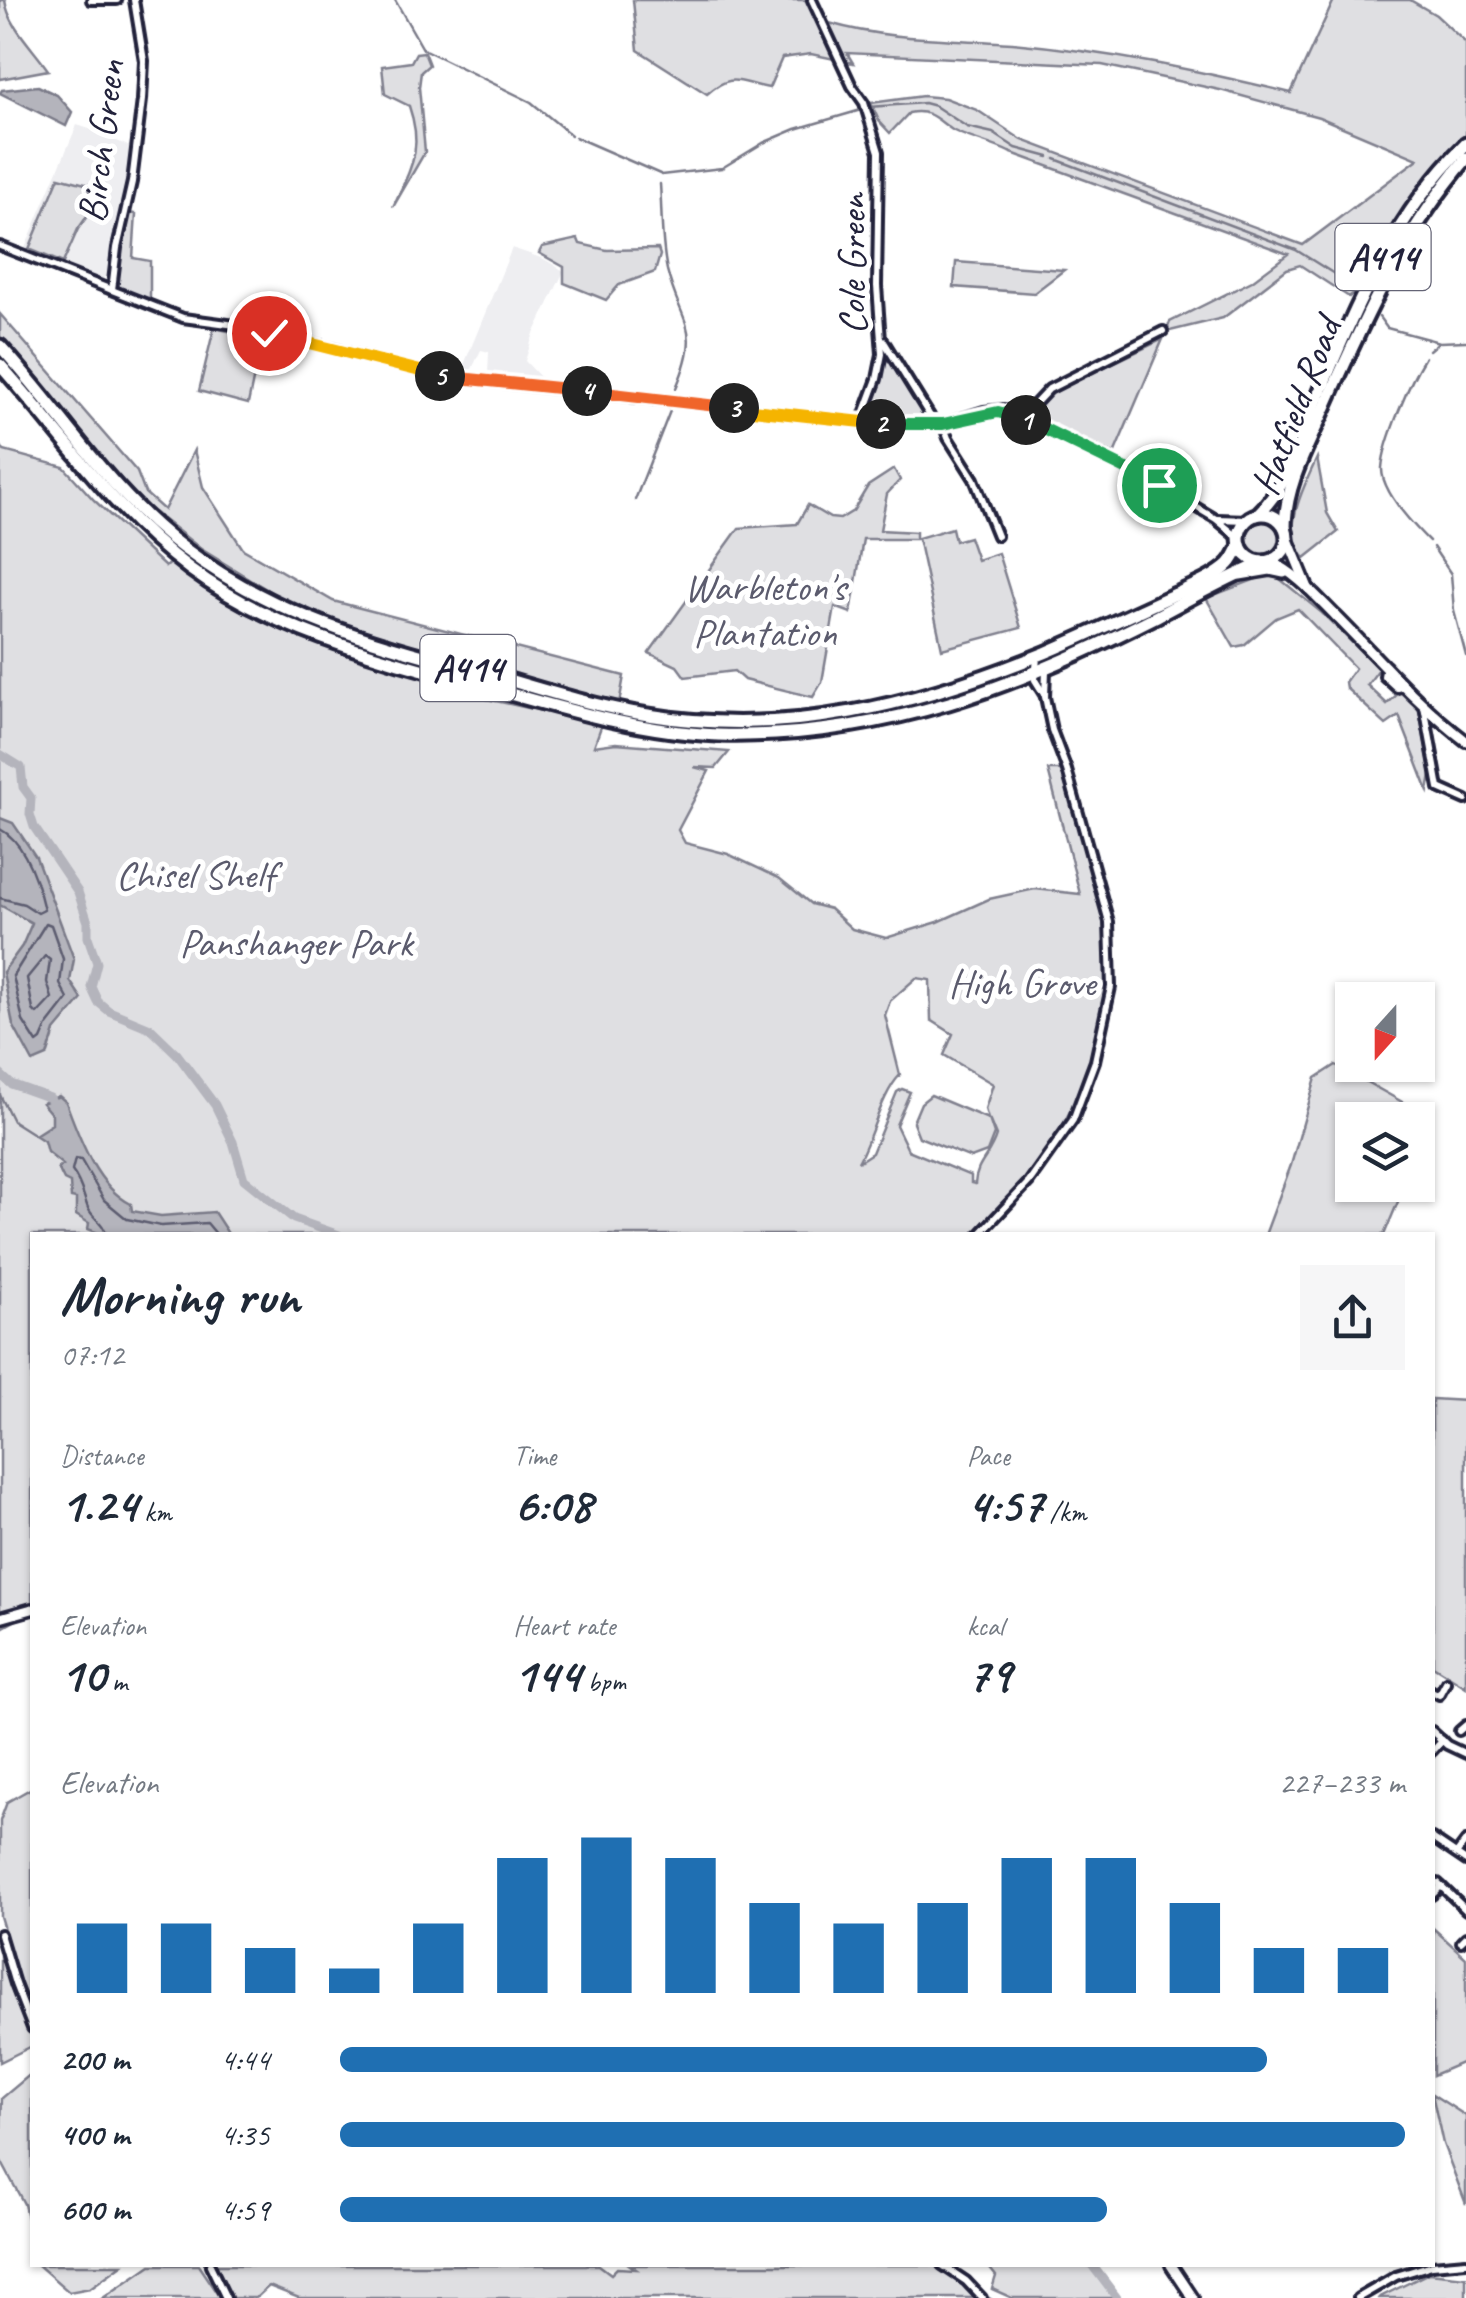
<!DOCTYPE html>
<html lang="en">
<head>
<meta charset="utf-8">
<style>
	body { margin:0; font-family:Caveat,sans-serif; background:#f6f6f7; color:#1f2937; height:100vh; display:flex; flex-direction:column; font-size:38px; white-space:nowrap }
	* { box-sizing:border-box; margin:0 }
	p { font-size:32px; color:#747a83 }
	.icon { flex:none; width:55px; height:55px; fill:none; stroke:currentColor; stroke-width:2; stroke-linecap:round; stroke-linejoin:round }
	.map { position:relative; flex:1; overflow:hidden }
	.side { position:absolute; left:30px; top:1232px; width:1405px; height:1035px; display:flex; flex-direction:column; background:#fff; border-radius:0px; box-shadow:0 2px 8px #0004 }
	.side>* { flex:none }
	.needle { width:65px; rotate:201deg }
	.buttons { position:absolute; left:1335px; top:982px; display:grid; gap:20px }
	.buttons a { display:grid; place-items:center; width:100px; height:100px; border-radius:0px; background:#fff; box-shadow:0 2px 8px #0004; font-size:50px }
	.pin { position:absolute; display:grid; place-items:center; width:85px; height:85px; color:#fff; margin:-42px; border:5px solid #fff; border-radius:50%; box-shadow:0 2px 10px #0007 }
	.km { position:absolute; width:50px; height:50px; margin:-25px; border-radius:50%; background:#222; color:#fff; font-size:28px; line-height:50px; text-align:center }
	.round { display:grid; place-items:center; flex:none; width:105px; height:105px; border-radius:0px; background:#f6f6f7 }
	.summary { display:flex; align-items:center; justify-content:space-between; height:170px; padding:0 30px }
	h1 { font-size:55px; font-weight:700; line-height:75px }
	.stats { display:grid; grid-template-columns:repeat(3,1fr); gap:15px; height:170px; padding:10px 30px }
	.stats div { display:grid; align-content:center }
	.stats b { font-size:50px; font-weight:700 }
	.stats small { font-size:28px; font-weight:400 }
	.stats p { font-size:28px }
	.chart { height:280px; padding:20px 30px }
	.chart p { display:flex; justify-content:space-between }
	.chart svg { width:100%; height:180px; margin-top:10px; stroke:#1f6fb2; stroke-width:6 }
	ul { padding:0 30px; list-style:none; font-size:32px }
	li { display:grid; grid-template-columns:160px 120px 1fr; align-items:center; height:75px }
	li i { height:25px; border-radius:12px; background:#1f6fb2 }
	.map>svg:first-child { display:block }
	.built { fill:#eeeef1 }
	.green { fill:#dfdfe2; stroke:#80808e; stroke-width:2.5; fill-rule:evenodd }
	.water { fill:#b4b4bc; stroke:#7a7a88; stroke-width:2.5 }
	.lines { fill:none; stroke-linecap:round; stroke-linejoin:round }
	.shore { stroke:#5c5c6f; stroke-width:2.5 }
	.stream { stroke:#7a7a88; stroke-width:2.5 }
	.river { stroke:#b4b4bc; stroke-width:9 }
	.minor-casing { stroke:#22223b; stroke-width:14 }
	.major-casing { stroke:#22223b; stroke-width:16 }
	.highway-casing { stroke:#22223b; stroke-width:19 }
	.minor { stroke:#fff; stroke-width:6 }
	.major { stroke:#fff; stroke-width:9 }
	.highway { stroke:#fff; stroke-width:11 }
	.split-1-casing { stroke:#fff; stroke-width:20 }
	.split-2-casing { stroke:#fff; stroke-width:20 }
	.split-3-casing { stroke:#fff; stroke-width:20 }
	.split-4-casing { stroke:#fff; stroke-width:20 }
	.split-5-casing { stroke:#fff; stroke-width:20 }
	.split-6-casing { stroke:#fff; stroke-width:20 }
	.split-1 { stroke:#22a559; stroke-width:12 }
	.split-2 { stroke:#22a559; stroke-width:12 }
	.split-3 { stroke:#f5b400; stroke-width:12 }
	.split-4 { stroke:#f0652b; stroke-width:12 }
	.split-5 { stroke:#f0652b; stroke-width:12 }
	.split-6 { stroke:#f5b400; stroke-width:12 }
	.labels { text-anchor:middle; stroke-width:10; stroke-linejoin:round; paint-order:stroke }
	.shield { fill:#fff; stroke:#646476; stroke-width:2.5 }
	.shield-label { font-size:38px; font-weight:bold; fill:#22223b }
	.street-label { font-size:40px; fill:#22223b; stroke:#fff }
	.park-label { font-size:40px; fill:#5b5b6d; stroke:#fff }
</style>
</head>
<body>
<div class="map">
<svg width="1466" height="2298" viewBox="0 0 1466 2298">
	<rect width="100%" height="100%" fill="#fff"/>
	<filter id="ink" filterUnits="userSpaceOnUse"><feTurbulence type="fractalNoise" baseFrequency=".01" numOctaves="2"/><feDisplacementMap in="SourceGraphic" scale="20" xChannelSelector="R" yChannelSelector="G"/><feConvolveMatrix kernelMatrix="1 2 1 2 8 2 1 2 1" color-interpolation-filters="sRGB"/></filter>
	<g filter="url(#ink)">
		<g class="built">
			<path d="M77,125l38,12v3l17,8 -21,124 -11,9 -76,-31z"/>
			<path d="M512,248l32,11 20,12 -31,65 -8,25 21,22 -46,-3 -4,-5 -8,-1 1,-22 -8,-2 -11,23 -9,-1z"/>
		</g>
		<g class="green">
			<path d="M0,0h5c3,25 29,49 43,70l-48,9z"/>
			<path d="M633,0h184l12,23c63,18 119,15 183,20 97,9 185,27 279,50l43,-93h76l26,15 30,28v97l-83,107 -25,42 -9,8 -49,-32 -13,4 -64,49 -57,14 4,-10 82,-41 36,-27 -279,-102c-18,-9 -39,-13 -55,-21 -16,-10 -24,-23 -45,-18l-19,20 -11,-12 -8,-18 52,-7 22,2 32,12 45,30 281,105 115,-86 -99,-42 -99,-27 -118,-25 -255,-12 6,10 -42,-9 -29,4 -13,30c-30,-5 -36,-17 -62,6l-69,-44z"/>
			<path d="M424,52l5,13 -8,7 -2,15 6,65 -32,55c18,-40 31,-57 16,-101l-24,-12 -3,-28 29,-4 5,-9z"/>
			<path d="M59,177l30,8 -1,18 7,2 -17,24 -15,34 -34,-14z"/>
			<path d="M128,213l8,1 -3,44 17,3v36l-3,3 -29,-12 1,-38z"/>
			<path d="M578,239l2,5 27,6 51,-1 2,6 -5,17 -36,13 -13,15 -42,-17v-16l-25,-14 3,-6z"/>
			<path d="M956,262l108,8 -30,23 -80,-6z"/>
			<path d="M0,314l137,158 8,21 19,17 30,-60 9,37 40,62 90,52 291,75 -5,28 -285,-80 -50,-24 -83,-51 -52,-41 -76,-80 -73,-88z"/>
			<path d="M214,328l48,10 -14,66 -49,-13z"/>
			<path d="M1163,339l-49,115 -79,-36 2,-12 13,-13z"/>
			<path d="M885,346l41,68 -1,8 -60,-2z"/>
			<path d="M0,444l4,7 60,16 30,33 71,67 7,-6 31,23 279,114 120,26 -8,22 22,-3 113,9 -13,16 -22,-1 15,4 -31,59 7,13 43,11 51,24 32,26 19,5 22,20 34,9 52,-16 51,-23 46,-10 45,5 -32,-124h13c17,57 52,157 48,215 -7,90 -68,194 -136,250h-941v376l-32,18zM916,978l14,2 1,40 22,14 -9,21 49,29 -8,25 3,10 -57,-24 -10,8 -8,19 6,15 52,21 16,-6 7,-18 -5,-15 7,17c-6,21 -20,27 -21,48l-4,-1v-7l-63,-26 -12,-25 14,-33 -8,-3 -5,3 -25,61 -14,9c15,-27 23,-67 42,-87l-15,-60 5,-14z"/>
			<path d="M1317,458l10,55 11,19 -33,26c-27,-24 0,-74 12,-100z"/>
			<path d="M894,469l6,11 -13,14 -7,36 36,2v7h-53l-12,74 -16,-6 -13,75 -9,15 -69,-17 -10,-9 -49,6 -8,-11 -28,-13 90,-125 58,-4 11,-19 22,13 10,1 13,-8 15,-25z"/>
			<circle cx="1264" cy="539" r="19"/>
			<path d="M952,528l3,13 14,-4 8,23 21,-7 23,75 -79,21 -24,-111z"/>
			<path d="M1275,575l47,38 57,56 -12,16 20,19 15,-14 17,20 12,64 -3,17 -29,-75 -13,9 -40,-37 -1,-6 10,-14 -57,-59 -22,9 -32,27 -10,2 -28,-49 58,-22z"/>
			<path d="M1336,1065l93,52 -1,13 -10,25v-35h-66v65h53l-21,50h-119l26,-70 25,-87z"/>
			<path d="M1432,1399l34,2v286l-33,-21z"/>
			<path d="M32,1788v235l-32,-107v-95l7,-19z"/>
			<path d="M1433,1928l33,30v103l-33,14z"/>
			<path d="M0,1945l21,69 11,23v9l-32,16z"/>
			<path d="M32,2073v168l-8,-37 -24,-45 2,-61z"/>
			<path d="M1432,2094l34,22v88l-23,-60z"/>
			<path d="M38,2265h84l-32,23 -21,4z"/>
			<path d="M151,2265h47l22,33h-117z"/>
			<path d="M213,2265h386l12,9 6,-6 19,1 -6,-4h307l52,33h-690l-30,-12 -13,12h-26z"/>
			<path d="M987,2265h102l25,33h-102l-20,-9 4,-13z"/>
			<path d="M1429,2273l37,4v21h-88z"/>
		</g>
		<g class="water">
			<path d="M38,86l19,9 15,17 -6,14 -66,-33 2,-3z"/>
			<path d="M0,818l13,5 23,34 38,102 -4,22 12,18 -27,32 -8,25 -14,6 -20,-37 -10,-53 19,-26 10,-23 -32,-18z"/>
			<path d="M59,1096l7,6c13,35 30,84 65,102l1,7 29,5 53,-4 15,23h-126l-15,-6 1,-6 -13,-8v-16l-5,-1 -1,-15 -6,-3 -6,-12 5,-3 -16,-13 -3,-11 -9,-6 17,-11v-9l-10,-12z"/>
		</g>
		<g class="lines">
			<g class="shore">
				<path d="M0,829c25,13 38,55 44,81l-6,3 -14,-9 -24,-6"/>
				<path d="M46,923l5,2 12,34 -3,25 8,15 -21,27 -6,14 -4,3 -14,-22 -10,-45z"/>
				<path d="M45,956l5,4 -3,22 5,16 -15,16 -4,-4 -6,-32z"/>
				<path d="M106,1235c-2,-13 -13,-16 -18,-27 -5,-13 -7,-26 -16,-37l3,-12 6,1 23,40 23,19 34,7 46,-3 10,12"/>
			</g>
			<g class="stream">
				<path d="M395,0l28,49 108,53 40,33"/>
				<path d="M869,107l55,-4 11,3 32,21 26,6 23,15 33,9"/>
				<path d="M575,137l85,37"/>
				<path d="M1055,159l241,91 43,27 14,13"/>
				<path d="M661,175l61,-7 41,-25 33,-14 65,-19"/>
				<path d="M660,184c2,28 1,59 7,86 14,56 36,55 9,118"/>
				<path d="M1379,317l8,11 52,14 -10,8"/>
				<path d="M1439,342l27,-1"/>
				<path d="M1425,357c-15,24 -41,84 -43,111 -1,23 32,58 47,73"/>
				<path d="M635,500l35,-89"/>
				<path d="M1433,547l18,27 3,37 12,45"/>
				<path d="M0,1095l13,26 22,14"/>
			</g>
			<g class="river">
				<path d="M0,754l21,13 2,20 8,11 -1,16 4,13 44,65 10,30v15l9,26 -6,24 7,15 11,9 41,17 27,26 38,51 18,37 11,37 50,40 45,16"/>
				<path d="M0,1074l11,10 39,14 4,7"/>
				<path d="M1092,2265l25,33"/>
			</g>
			<defs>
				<g id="minor">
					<path d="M91,0h26"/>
					<path d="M812,0l40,86 12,17 15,49 -2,134 5,68 -5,25 -16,43"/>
					<path d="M0,246l183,72 75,10 178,48 444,48h63l41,-13 20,-2 155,76 57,34 24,20"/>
					<path d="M112,290l5,-42 15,-66 10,-82 2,-39 -10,-61"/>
					<path d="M883,340l47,76 2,9"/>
					<path d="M1028,421l6,-16 15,-16 114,-58"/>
					<path d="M943,424l5,14 26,41 23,57"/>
					<path d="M1217,519l31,1"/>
					<path d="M1037,657l-2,23 10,16"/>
					<path d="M1386,666l-2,10 13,12 7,-2"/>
					<path d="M1424,706l15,82 27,12"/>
					<path d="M979,1235l50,-53 44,-62 22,-59 16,-74 -2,-65 -42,-152 -15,-40 -7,-33 1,-27"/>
					<path d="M1432,1691l7,4 7,-13"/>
					<path d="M1432,1731l15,14 19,9"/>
					<path d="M1459,1731l7,-6"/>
					<path d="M1432,1751l10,-11"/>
					<path d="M1432,1838l34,23"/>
					<path d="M1457,1853l9,-12"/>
					<path d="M1438,1883l28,27"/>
					<path d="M1432,1895l9,-9"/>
					<path d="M0,1934l15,50 17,44"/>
					<path d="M1461,1942l5,-5"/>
					<path d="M210,2265l16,33"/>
					<path d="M942,2265l24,16 16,17"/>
					<path d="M1432,2265l34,-3"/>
					<path d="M1358,2298l38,-22 36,-11"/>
				</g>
				<g id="major">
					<path d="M1287,537l21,51"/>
					<path d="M1270,561c26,12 45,34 66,55 42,42 82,89 130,125"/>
					<path d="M1240,575l30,-5 14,3"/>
					<path d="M0,1618l32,-9"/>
					<path d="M1171,2265l22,33"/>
				</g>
				<g id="highway">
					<path d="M0,346c62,67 108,145 182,201 81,61 171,91 268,116 66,18 130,41 198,52 139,23 269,-10 397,-62 42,-18 83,-37 124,-56 19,-9 45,-18 60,-33 5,-5 8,-12 11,-19"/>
					<path d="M0,365c63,70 113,147 190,204 86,64 198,91 299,119 75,21 151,44 229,47 77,2 157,-10 231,-32 72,-22 141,-53 208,-87 36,-19 71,-39 108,-54"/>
					<circle cx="1263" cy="538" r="24"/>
					<path d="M1257,515c33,-31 45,-80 62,-121 37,-88 77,-182 147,-250"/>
					<path d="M1285,528c0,-44 24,-84 41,-123 39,-88 77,-172 140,-246"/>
				</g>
			</defs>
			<use href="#minor" class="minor-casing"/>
			<use href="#major" class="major-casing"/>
			<use href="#highway" class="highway-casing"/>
			<use href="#minor" class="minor"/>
			<use href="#major" class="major"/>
			<use href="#highway" class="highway"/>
		</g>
	</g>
	<g class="lines" filter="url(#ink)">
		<defs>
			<path id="split-1" d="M1026,420l133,65"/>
			<path id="split-2" d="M881,424h62l55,-12 28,8"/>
			<path id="split-3" d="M734,408l147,16"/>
			<path id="split-4" d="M587,391l147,17"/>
			<path id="split-5" d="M440,376l147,15"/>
			<path id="split-6" d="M269,333l171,43"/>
		</defs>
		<use href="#split-1" class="split-1-casing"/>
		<use href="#split-2" class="split-2-casing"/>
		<use href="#split-3" class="split-3-casing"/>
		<use href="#split-4" class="split-4-casing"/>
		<use href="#split-5" class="split-5-casing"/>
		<use href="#split-6" class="split-6-casing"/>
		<use href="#split-1" class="split-1"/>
		<use href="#split-2" class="split-2"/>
		<use href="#split-3" class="split-3"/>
		<use href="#split-4" class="split-4"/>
		<use href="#split-5" class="split-5"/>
		<use href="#split-6" class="split-6"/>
	</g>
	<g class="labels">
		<g class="shield">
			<rect x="1335.5" y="224" width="95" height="66" rx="8"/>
			<rect x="420.5" y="635" width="95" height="66" rx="8"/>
		</g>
		<g class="shield-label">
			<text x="1383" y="270">A414</text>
			<text x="468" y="681">A414</text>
		</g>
		<g class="street-label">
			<text transform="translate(100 141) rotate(-83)" y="14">Birch Green</text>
			<text transform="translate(851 264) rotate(-90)" y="14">Cole Green</text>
			<text transform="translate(1295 406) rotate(-69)" y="14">Hatfield Road</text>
		</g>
		<g class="park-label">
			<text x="765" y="600">Warbleton's<tspan x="765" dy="46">Plantation</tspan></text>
			<text x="195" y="888">Chisel Shelf</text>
			<text x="296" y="956">Panshanger Park</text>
			<text x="1022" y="996">High Grove</text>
		</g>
	</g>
</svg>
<div class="buttons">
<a><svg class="needle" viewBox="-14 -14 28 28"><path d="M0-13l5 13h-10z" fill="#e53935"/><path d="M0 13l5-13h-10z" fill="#747a83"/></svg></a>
<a><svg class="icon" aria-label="layers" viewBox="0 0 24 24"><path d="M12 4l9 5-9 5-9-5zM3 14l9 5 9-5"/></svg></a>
</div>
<div class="pin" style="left:1159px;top:485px;background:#1e9e55"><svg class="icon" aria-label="arrive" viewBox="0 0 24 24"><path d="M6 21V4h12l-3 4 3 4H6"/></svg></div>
<div class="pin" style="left:269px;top:333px;background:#d93025"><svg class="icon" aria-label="check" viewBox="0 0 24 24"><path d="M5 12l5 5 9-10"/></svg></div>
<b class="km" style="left:1026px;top:420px">1</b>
<b class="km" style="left:881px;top:424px">2</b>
<b class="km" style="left:734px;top:408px">3</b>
<b class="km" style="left:587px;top:391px">4</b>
<b class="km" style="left:440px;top:376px">5</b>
<section class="side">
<div class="summary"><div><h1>Morning run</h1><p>07:12</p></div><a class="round"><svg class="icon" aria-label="share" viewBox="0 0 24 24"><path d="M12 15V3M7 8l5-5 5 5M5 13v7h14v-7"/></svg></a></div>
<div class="stats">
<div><p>Distance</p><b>1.24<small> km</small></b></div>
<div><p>Time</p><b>6:08</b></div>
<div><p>Pace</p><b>4:57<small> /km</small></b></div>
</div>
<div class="stats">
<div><p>Elevation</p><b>10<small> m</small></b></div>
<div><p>Heart rate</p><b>144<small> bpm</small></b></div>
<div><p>kcal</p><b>79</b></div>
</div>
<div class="chart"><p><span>Elevation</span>227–233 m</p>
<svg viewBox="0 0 160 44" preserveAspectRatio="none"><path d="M5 44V27M15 44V27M25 44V33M35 44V38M45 44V27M55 44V11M65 44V6M75 44V11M85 44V22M95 44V27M105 44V22M115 44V11M125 44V11M135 44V22M145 44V33M155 44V33"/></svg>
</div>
<ul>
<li><b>200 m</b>4:44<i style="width:87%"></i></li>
<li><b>400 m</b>4:35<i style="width:100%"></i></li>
<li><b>600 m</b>4:59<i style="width:72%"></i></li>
</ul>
</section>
</div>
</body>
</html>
